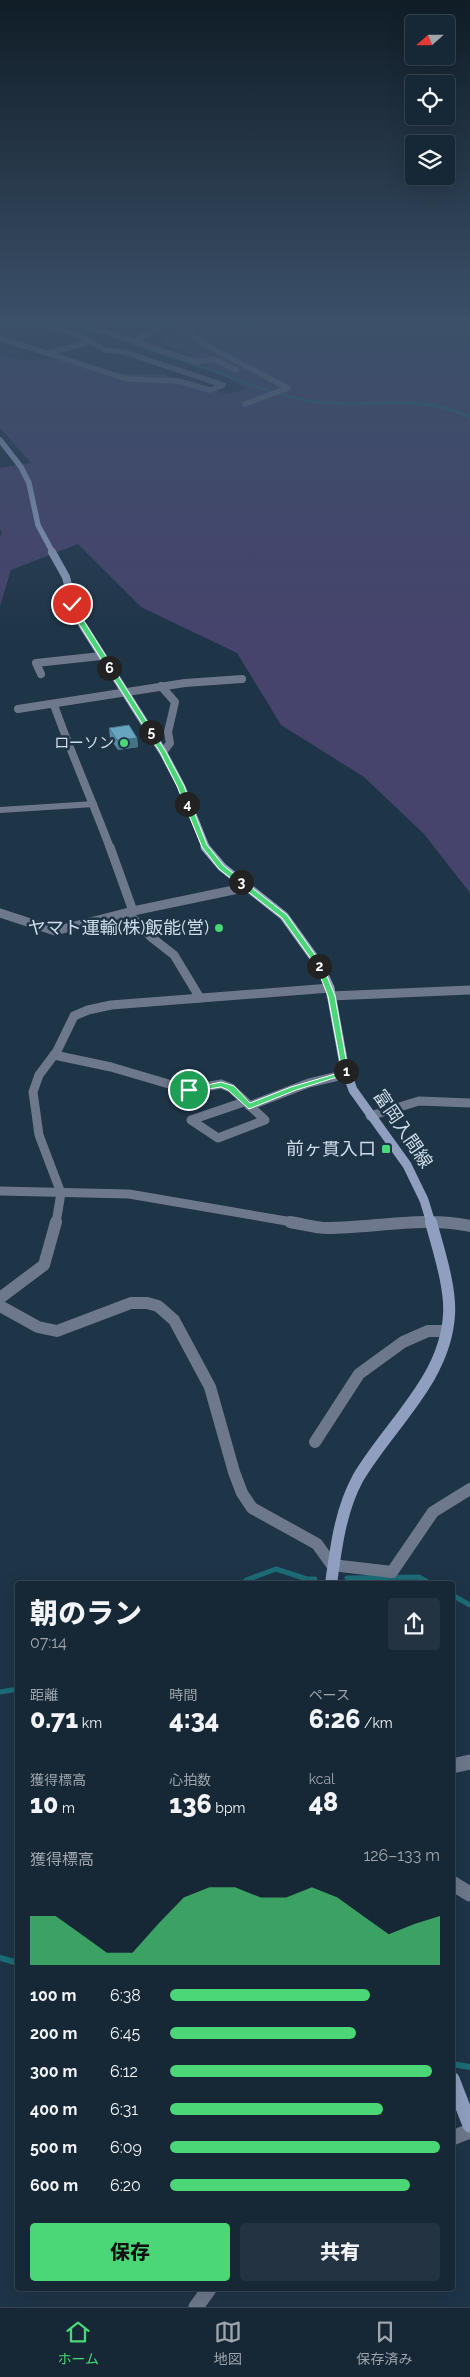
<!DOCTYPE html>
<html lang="ja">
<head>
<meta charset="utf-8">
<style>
	body { margin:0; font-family:Raleway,"Noto Sans JP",sans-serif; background:#233341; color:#f1f3f6; height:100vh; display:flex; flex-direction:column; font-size:19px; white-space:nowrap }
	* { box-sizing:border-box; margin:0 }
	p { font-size:16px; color:#9ea5ad }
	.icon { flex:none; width:28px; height:28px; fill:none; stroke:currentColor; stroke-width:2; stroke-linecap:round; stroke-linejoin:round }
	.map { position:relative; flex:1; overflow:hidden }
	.side { position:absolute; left:15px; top:1581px; width:440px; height:710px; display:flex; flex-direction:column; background:#162735; border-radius:5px; box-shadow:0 5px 20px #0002,0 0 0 1px #354450 }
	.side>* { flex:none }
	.needle { width:32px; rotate:249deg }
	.tools { position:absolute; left:405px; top:15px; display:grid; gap:10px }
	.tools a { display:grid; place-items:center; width:50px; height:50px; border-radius:5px; background:#162735; box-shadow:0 5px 20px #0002,0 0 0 1px #354450; font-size:25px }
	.pin { position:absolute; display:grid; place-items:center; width:42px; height:42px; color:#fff; margin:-21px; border:2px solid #fff; border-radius:50%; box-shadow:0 1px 5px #0007 }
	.km { position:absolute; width:25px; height:25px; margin:-12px; border-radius:50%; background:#222; color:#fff; font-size:14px; line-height:25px; text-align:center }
	.round { display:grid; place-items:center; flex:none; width:52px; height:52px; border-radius:5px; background:#233341 }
	.headline { display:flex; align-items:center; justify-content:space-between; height:85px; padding:0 15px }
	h1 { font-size:28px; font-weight:800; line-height:38px }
	.figures { display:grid; grid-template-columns:repeat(3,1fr); gap:8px; height:85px; padding:5px 15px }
	.figures div { display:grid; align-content:center }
	.figures b { font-size:25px; font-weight:800 }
	.figures small { font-size:14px; font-weight:400 }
	.figures p { font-size:14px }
	.chart { height:140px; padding:10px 15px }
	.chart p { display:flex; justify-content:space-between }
	.chart svg { width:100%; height:90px; margin-top:5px; fill:#4bd677; opacity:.7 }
	.cta { display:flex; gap:10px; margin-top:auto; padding:10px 15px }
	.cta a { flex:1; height:58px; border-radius:5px; background:#4bd677; color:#111; font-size:20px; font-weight:800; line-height:58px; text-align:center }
	.cta a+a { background:#233341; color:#f1f3f6 }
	ul { padding:0 15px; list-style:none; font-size:16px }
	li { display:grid; grid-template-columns:80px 60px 1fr; align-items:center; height:38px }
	li i { height:12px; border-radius:6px; background:#4bd677 }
	.tabs { display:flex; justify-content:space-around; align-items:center; height:70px; border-top:1px solid #354450; background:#162735; font-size:14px; color:#9ea5ad }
	.tabs a { display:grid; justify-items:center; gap:2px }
	.tabs .active { color:#4bd677 }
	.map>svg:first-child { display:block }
	.green { fill:#46436c }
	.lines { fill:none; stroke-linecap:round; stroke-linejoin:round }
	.stream-far2 { stroke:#1c6c77; stroke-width:2.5 }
	.stream-far1 { stroke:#1c6c77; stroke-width:5 }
	.stream { stroke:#1c6c77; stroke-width:6 }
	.pedestrian { stroke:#6e788c; stroke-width:6 }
	.minor-far4 { stroke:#6e788c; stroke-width:5.5 }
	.minor-far3 { stroke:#6e788c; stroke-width:8 }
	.minor-far2 { stroke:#6e788c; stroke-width:9 }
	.minor-far1 { stroke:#6e788c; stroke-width:12 }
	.minor { stroke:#6e788c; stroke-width:15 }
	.secondary-far4 { stroke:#909fc0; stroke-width:5.5 }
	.secondary-far3 { stroke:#909fc0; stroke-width:8 }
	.secondary-far2 { stroke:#909fc0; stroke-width:9 }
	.secondary-far1 { stroke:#909fc0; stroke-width:12 }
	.secondary { stroke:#909fc0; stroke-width:15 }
	.wall { fill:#588da4 }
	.shaded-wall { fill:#477386 }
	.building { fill:#66a4bf; stroke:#477386 }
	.route { fill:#4bd677; stroke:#fff }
	.poi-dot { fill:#4bd677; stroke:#1e3447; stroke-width:2 }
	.labels { text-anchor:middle; stroke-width:5; stroke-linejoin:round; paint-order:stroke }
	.far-poi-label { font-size:15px; fill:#cfdde9; stroke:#1e3447; text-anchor:end }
	.poi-label { font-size:18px; fill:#cfdde9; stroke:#1e3447; text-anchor:end }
	.street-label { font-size:18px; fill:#cfdde9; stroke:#1e3447 }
</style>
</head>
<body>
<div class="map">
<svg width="470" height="2307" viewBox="0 0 470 2307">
	<rect width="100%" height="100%" fill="#1e3447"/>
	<path class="green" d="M169,321h301v572l-46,-59 -60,-57 -83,-52 -44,-72 -96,-46 -63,-63 -67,26 -11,36v-70l2,-3 -2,-4v-61l31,-5 -31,-35v-72l33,5 22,-3 63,16h45l63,20 22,-5 -88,-49 21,-12z"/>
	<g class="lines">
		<g class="stream-far2">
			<path d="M63,321l37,11"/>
			<path d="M136,345c29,10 58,19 86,29 31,11 62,24 95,28 55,7 98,-10 153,15"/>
		</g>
		<g class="stream-far1">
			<path d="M347,1578l72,-1 12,7"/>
			<path d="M244,1584l2,-4 30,-11 31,10h8"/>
			<path d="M452,1595l18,10"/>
			<path d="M0,1692l18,-3"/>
		</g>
		<g class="stream">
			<path d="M0,1958l18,5"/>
			<path d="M452,2064l18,3"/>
		</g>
		<path class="pedestrian" d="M0,810l94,-6"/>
		<g class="minor-far4">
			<path d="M118,321l-18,6 -1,3 98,32 17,-3 22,11"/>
			<path d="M190,321l5,16 7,6 86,45 -43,16"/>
			<path d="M0,338l127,41 51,2 32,9 13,-5 -99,-33 -19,-2 -22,-13 -47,-16"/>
			<path d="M134,341l28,-15 -15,-5"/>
			<path d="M49,353l40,-11"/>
		</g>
		<g class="minor-far3">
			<path d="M41,674l-5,-11 65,-7"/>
			<path d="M161,686l14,16 -7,30 2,11 -7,9"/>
			<path d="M54,705c17,48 38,95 56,143"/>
			<path d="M18,709l167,-26 57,-4"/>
		</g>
		<g class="minor-far2">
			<path d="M110,847l23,64"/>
			<path d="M0,913l55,18 78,-20 115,-24"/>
			<path d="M128,913l23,24 23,18 26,43"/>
			<path d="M331,996l139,-6"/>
			<path d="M54,1055l57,12 78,23 32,-6 10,4 34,32 -47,18 -27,-18 53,-18"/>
			<path d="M249,1106l60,-23 38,-9"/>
			<path d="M370,1116l49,-15 51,2"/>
			<path d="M0,1191l129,3 169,29"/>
			<path d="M56,1223l5,-30 -22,-58 -6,-43 6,-17 18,-24 17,-35 14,-6 23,-5 219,-17"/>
			<path d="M429,1223h28"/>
		</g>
		<g class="minor-far1">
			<path d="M290,1222c13,2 26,6 38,6 45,0 98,-12 142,-2"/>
			<path d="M0,1298l44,-33 12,-43"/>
			<path d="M0,1306l38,21 19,4 74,-28h16l11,3 16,14 36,67 24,85 8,21 10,15 65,36 15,21 60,7 41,-60 37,-23"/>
			<path d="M315,1442l44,-68 44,-32 25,-11h17"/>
		</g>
		<g class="minor">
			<path d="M452,1766l18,-4"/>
			<path d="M452,1883l18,11"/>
			<path d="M452,2138l18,-7"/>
			<path d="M196,2307l13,-18"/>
		</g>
		<g class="secondary-far4">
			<path d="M0,325l26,-4"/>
			<path d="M0,440l21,27 8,16 9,42 15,28"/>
		</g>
		<path class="secondary-far3" d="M52,552l14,25 9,36 88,139 18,34 25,62"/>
		<path class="secondary-far2" d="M205,847l17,20 62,49 36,50 10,22 14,77 9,25 54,75 17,35 7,23"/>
		<path class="secondary-far1" d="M331,1584c5,-36 9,-73 27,-106 31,-53 87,-98 91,-163 2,-28 -11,-66 -18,-93"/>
		<path class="secondary" d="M452,2079l18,46"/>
	</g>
	<path class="wall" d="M109,728l28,10 1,9 -20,3 -8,-12z"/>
	<path class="shaded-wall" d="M137,738l1,9 -20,3 -1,-10z"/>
	<path class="building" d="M129,725l8,13 -20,2 -8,-12z"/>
	<linearGradient id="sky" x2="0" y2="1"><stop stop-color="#101d27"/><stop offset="0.5" stop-color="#3b5069"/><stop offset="1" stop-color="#3b5069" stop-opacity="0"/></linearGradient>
	<rect width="470" height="644" fill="url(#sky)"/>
	<path class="route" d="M72,602l94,150 18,34 23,59 17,21 63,49 36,51 12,30 14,80 -15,2 -38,12 -47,19 -21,-19 -7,-3 -32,5 -4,-2 36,-8 13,4 16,17 41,-16 51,-15 -14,-76 -12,-30 -34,-48 -63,-49 -17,-22 -25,-61 -17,-34 -83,-131 -7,-17z"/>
	<g class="poi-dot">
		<circle cx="124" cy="743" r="5"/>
		<circle cx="219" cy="928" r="5"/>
		<rect x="381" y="1144" width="10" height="10" rx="2.5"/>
	</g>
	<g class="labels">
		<g class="far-poi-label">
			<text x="114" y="748">ローソン</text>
		</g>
		<g class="poi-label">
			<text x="209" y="934">ヤマト運輸(株)飯能(営)</text>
			<text x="376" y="1155">前ヶ貫入口</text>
		</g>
		<g class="street-label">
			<text transform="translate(403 1129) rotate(56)" y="6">富岡入間線</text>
		</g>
	</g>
</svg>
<div class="tools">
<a><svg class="needle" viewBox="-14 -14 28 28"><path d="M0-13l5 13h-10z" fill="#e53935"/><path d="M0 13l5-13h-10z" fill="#9ea5ad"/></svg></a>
<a><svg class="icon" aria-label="locate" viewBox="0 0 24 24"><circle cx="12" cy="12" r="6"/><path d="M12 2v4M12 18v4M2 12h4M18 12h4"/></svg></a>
<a><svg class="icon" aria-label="layers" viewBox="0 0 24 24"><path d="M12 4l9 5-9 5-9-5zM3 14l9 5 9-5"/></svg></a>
</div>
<div class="pin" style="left:189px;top:1090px;background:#1e9e55"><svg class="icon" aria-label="arrive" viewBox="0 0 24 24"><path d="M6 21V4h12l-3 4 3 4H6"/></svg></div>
<div class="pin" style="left:72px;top:604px;background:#d93025"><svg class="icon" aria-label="check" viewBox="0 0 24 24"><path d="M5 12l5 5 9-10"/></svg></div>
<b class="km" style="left:346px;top:1071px">1</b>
<b class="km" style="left:319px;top:966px">2</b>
<b class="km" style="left:241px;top:882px">3</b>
<b class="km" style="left:187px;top:804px">4</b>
<b class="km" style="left:151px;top:732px">5</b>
<b class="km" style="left:109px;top:668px">6</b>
<section class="side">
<div class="headline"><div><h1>朝のラン</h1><p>07:14</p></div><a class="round"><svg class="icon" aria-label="share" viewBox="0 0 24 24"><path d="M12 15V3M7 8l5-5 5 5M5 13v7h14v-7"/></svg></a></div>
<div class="figures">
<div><p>距離</p><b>0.71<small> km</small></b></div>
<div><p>時間</p><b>4:34</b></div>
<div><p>ペース</p><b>6:26<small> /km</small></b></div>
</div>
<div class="figures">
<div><p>獲得標高</p><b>10<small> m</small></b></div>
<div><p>心拍数</p><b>136<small> bpm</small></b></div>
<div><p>kcal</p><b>48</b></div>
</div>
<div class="chart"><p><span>獲得標高</span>126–133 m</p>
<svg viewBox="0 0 160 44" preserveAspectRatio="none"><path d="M0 44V20L10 20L20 29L30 38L40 38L50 24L60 11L70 6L80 6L90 11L100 11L110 6L120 11L130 20L140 29L150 24L160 20V44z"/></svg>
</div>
<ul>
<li><b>100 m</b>6:38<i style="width:74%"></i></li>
<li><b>200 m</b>6:45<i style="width:69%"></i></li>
<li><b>300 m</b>6:12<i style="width:97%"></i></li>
<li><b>400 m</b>6:31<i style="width:79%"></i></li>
<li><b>500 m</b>6:09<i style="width:100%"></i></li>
<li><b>600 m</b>6:20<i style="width:89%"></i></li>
</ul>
<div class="cta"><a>保存</a><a>共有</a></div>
</section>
</div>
<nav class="tabs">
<a class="active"><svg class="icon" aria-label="home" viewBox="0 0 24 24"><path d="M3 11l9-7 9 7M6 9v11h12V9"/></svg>ホーム</a>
<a><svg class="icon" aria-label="map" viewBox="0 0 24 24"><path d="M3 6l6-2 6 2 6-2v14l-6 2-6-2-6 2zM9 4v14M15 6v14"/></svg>地図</a>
<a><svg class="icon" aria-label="saved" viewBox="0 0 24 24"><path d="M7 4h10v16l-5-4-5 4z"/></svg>保存済み</a>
</nav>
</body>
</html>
